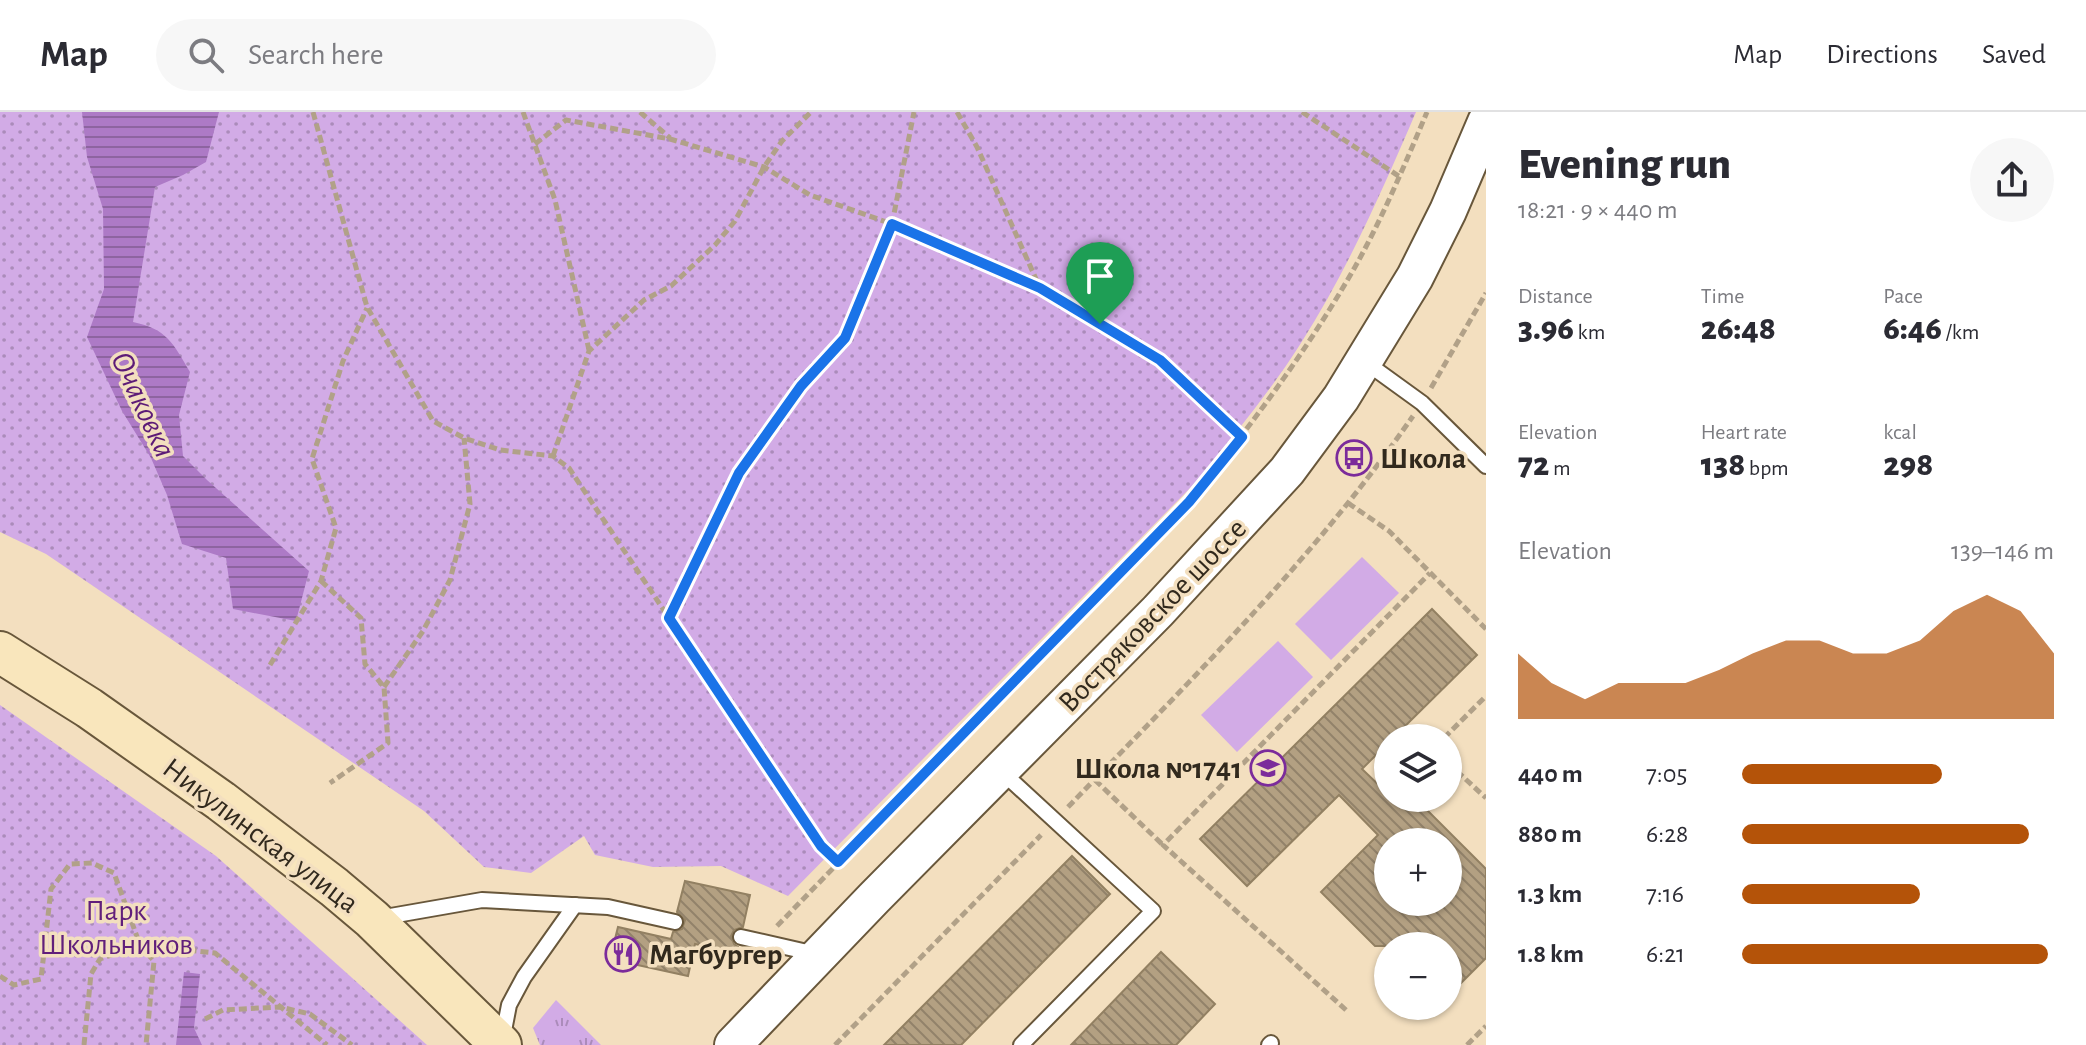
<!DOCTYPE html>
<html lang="en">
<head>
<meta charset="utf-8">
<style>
	body { margin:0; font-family:"Alegreya Sans",sans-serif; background:#f7f7f7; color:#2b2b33; height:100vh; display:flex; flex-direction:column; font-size:30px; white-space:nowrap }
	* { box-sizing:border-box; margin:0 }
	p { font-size:26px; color:#7c7c81 }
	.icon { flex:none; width:44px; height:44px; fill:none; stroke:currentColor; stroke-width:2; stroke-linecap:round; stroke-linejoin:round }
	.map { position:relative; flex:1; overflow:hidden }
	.details { display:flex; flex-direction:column; background:#fff; width:600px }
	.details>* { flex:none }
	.tools { position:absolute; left:1374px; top:612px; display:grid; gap:16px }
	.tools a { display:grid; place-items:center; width:88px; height:88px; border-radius:50%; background:#fff; box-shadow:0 2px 6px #0004; font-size:40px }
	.pin { position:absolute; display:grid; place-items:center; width:68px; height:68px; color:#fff; margin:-82px -34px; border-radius:50% 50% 50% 0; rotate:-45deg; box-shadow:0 0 8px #0007 }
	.pin .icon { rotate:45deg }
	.round { display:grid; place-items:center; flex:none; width:84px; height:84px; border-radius:42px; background:#f7f7f7 }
	.head { display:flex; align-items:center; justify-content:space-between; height:136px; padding:0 32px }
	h1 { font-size:44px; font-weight:800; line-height:60px }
	.stats { display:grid; grid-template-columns:repeat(3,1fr); gap:12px; height:136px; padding:8px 32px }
	.stats div { display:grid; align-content:center }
	.stats b { font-size:34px; font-weight:800 }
	.stats small { font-size:22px; font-weight:400 }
	.stats p { font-size:22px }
	.chart { height:224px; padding:16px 32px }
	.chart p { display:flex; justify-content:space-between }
	.chart svg { width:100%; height:144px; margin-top:8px; fill:#b45309; opacity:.7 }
	ul { padding:0 32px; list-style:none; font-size:26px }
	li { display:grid; grid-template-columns:128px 96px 1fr; align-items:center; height:60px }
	li i { height:20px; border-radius:10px; background:#b45309 }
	header { display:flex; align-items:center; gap:48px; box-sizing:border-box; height:112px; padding:0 40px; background:#fff; border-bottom:2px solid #e1e1e2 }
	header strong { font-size:38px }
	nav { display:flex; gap:44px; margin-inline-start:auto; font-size:28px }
	.search { width:560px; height:72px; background:#f7f7f7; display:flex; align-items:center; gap:20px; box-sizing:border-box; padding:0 28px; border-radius:44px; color:#7c7c81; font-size:30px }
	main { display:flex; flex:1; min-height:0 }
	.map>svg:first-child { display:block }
	.grass { fill:url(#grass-tufts) }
	.park { fill:url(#park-dots) }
	.pitch { fill:#d2abe6 }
	.water { fill:url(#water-rules) }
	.building { fill:url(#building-back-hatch); stroke:#928062; stroke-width:2; fill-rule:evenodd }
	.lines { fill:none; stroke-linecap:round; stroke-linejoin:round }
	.service-casing { stroke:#68573b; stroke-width:18 }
	.tertiary-casing { stroke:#68573b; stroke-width:40 }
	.secondary-casing { stroke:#68573b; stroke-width:44 }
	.path { stroke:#b1a188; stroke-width:5; stroke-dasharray:8 4; stroke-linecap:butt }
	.service { stroke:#fff; stroke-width:14 }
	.tertiary { stroke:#fff; stroke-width:36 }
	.secondary { stroke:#f9e6bc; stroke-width:40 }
	.route-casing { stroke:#fff; stroke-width:16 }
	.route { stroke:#1a73e8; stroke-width:10 }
	.labels { text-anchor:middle; stroke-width:7; stroke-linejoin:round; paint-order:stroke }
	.poi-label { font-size:30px; font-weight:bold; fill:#31291d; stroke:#f3dfbf; text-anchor:start }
	.street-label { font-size:30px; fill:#31291d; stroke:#f3dfbf }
	.park-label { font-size:30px; fill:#611f7b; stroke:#f3dfbf }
	.water-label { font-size:32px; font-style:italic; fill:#5d1b77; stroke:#f3dfbf }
</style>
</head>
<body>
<header>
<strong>Map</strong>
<div class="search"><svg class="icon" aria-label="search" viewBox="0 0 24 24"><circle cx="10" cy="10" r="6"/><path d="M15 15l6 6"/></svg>Search here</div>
<nav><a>Map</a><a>Directions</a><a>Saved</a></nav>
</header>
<main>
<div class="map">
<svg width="1486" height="933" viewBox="0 0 1486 933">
	<defs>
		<pattern id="grass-tufts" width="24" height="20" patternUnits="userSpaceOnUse" patternTransform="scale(2)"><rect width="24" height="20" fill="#d2abe6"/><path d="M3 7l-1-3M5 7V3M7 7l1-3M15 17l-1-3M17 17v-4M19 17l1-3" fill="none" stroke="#ab8bba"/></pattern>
		<pattern id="park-dots" width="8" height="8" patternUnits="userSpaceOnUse" patternTransform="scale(2)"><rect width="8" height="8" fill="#d2abe6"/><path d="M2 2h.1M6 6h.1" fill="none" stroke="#ab8bba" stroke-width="1.8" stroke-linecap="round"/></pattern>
		<pattern id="water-rules" width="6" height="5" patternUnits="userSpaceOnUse" patternTransform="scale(2)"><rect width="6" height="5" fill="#ad7ac6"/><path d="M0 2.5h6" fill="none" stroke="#8d64a0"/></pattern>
		<pattern id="building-back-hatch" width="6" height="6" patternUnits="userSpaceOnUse" patternTransform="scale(2)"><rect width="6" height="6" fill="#b3a082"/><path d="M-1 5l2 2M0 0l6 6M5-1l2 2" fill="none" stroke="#92826a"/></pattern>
	</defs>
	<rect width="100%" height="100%" fill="#f3dfbf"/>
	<path class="grass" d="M556,888l45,45h-61l-7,-17z"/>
	<g class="park">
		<path d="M0,0h1416c-34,79 -69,159 -115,231 -31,49 -68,93 -104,138l-409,415 -67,-30 -68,1 -58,-12 -11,-19 -53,37 -47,-6 -60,-56 -378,-257 -46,-22z"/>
		<path d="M0,593l216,151 211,189h-427z"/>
	</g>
	<g class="pitch">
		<path d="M1362,445l37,36 -68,67 -36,-36z"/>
		<path d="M1278,529l35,36 -76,75 -36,-37z"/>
	</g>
	<g class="water">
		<path d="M82,0h137l-13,50 -23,13 -28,12 -22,135c34,7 40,21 57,50l-11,43 4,41 24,24 102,91 -13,50 -63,-12 -7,-51 -44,-14 -15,-49 -16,-37 -29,-47 -35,-74 17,-48 -1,-80 -16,-52z"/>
		<path d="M184,860l16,2 -6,54 8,17h-26z"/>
	</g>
	<g class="building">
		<path d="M1432,497l45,46 -84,83h-5v5l-26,26 26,25v4h4l8,9 9,-9h6l71,71v89l-38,38v-50h-73l-54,-54 57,-57 -39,-40 -92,91 -47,-47zM1388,730h60v60h-60z"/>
		<path d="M1072,744l38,38 -149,151h-77z"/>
		<path d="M685,769l65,14 -7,32 -9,3 -3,6 3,8 4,3 -1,6 -42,-9 -7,32 -78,-17 8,-32 53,12 2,-7 9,-3 3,-9 -8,-8z"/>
		<path d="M1161,840l54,52 -39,41h-105z"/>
	</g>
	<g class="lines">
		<defs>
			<g id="service">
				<path d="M1364,249l58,42 64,63"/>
				<path d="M1001,659l152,140 -132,134"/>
				<path d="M379,806l103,-18 126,7 67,15"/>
				<path d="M741,825l75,17"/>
				<path d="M502,929l7,-36 15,-28 51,-72"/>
				<path d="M1269,933l2,-2"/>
			</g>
			<path id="tertiary" d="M733,933l141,-147 284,-287 129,-140 54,-73 74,-121 33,-66 38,-89"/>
			<path id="secondary" d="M0,540l89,56 132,93 113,86 38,32 129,126"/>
		</defs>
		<use href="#service" class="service-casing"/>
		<use href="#tertiary" class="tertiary-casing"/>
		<use href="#secondary" class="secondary-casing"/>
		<g class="path">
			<path d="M313,0l54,195 66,114 31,17 36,12 53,6 16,12 252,378 17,16"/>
			<path d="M523,0l32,88 34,150"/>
			<path d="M640,0l30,26"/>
			<path d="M957,0l20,35 63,141"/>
			<path d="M1302,0l98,65"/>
			<path d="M535,32l31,-24 104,19 94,28 46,28 82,29 148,64 120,72 82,77"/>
			<path d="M1431,276l55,-95"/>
			<path d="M553,344l36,-105 55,-51 27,-14 44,-41 20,-24 29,-54 18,-26 29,-29"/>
			<path d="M1348,391l41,28 97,98"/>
			<path d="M321,469l40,37 4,46 19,23 4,56 -58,40"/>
			<path d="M669,506l70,-145 62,-87 44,-48 47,-114 22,-112"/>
			<path d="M270,553l51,-84 15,-53 -24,-69 31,-98 24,-53"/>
			<path d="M384,575l39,-56 27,-51 20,-76 -6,-66"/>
			<path d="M1444,626l42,-42"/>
			<path d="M1448,651l38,35"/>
			<path d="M1095,668l68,65"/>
			<path d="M1068,695c121,-125 245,-247 345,-391"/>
			<path d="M777,814l412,-424c61,-75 118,-151 166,-235 28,-50 50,-103 72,-155"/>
			<path d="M0,864l14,9 27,-6 10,-90 19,-25 22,-1 22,10 26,72 14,16 -8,84"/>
			<path d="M1346,898l-183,-165 267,-272"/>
			<path d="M205,907l18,-9 57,-3 30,7 42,31"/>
			<path d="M84,933l7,-71 9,-15 40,-14 75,8 112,92"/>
			<path d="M835,933l206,-210"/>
			<path d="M1467,933l19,-19"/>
		</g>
		<use href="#service" class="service"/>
		<use href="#tertiary" class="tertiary"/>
		<use href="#secondary" class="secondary"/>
	</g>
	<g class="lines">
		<defs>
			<path id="route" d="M892,112l148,64 120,72 82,77 -53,65 -351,360 -17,-16 -152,-228 70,-145 62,-87 44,-48z"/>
		</defs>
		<use href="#route" class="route-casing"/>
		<use href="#route" class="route"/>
	</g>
	<defs>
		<symbol id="bus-ring" viewBox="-11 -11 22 22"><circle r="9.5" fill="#f3dfbf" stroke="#7b2b9b" stroke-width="1.5"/><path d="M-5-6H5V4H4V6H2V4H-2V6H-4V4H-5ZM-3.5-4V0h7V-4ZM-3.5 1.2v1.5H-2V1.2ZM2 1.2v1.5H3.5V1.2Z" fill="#7b2b9b"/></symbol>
		<symbol id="school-ring" viewBox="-11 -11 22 22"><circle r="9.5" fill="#f3dfbf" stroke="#7b2b9b" stroke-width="1.5"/><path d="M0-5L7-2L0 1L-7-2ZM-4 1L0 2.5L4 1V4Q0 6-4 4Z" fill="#7b2b9b"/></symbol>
		<symbol id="restaurant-ring" viewBox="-11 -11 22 22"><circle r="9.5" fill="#f3dfbf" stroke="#7b2b9b" stroke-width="1.5"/><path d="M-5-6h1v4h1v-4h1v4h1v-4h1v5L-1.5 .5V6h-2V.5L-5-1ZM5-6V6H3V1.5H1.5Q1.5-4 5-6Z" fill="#7b2b9b"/></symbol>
	</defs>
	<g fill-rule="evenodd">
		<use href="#bus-ring" x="1334" y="326" width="40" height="40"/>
		<use href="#school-ring" x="1248" y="636" width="40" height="40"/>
		<use href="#restaurant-ring" x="603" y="822" width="40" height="40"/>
	</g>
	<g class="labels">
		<g class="poi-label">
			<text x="1380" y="356">Школа</text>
			<text x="1242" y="666" text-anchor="end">Школа №1741</text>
			<text x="649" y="852">Магбургер</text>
		</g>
		<g class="street-label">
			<text transform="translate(1152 503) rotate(-46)" y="10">Востряковское шоссе</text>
			<text transform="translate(261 723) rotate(37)" y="10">Никулинская улица</text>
		</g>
		<g class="park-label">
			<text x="116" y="808">Парк<tspan x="116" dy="34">Школьников</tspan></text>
		</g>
		<g class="water-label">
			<text transform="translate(144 292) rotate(65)" y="11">Очаковка</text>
		</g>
	</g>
</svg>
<div class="tools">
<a><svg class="icon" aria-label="layers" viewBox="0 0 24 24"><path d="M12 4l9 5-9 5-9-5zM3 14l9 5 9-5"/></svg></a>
<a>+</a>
<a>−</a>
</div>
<div class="pin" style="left:1100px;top:212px;background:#1e9e55"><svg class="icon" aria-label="arrive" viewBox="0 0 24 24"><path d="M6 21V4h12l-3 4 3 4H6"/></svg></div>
</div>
<section class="details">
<div class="head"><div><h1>Evening run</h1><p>18:21 · 9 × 440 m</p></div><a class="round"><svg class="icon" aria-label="share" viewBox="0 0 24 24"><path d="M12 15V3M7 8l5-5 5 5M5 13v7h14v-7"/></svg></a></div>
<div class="stats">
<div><p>Distance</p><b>3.96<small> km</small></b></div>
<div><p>Time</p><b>26:48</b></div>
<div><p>Pace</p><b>6:46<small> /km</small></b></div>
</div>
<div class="stats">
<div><p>Elevation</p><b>72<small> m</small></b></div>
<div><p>Heart rate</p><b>138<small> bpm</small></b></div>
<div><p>kcal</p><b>298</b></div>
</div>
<div class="chart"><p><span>Elevation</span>139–146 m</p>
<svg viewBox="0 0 160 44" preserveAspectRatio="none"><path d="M0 44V24L10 33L20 38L30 33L40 33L50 33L60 29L70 24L80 20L90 20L100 24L110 24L120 20L130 11L140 6L150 11L160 24V44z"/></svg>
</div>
<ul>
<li><b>440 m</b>7:05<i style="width:64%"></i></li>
<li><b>880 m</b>6:28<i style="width:92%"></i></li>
<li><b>1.3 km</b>7:16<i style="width:57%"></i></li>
<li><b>1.8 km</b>6:21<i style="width:98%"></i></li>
</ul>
</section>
</main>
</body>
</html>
